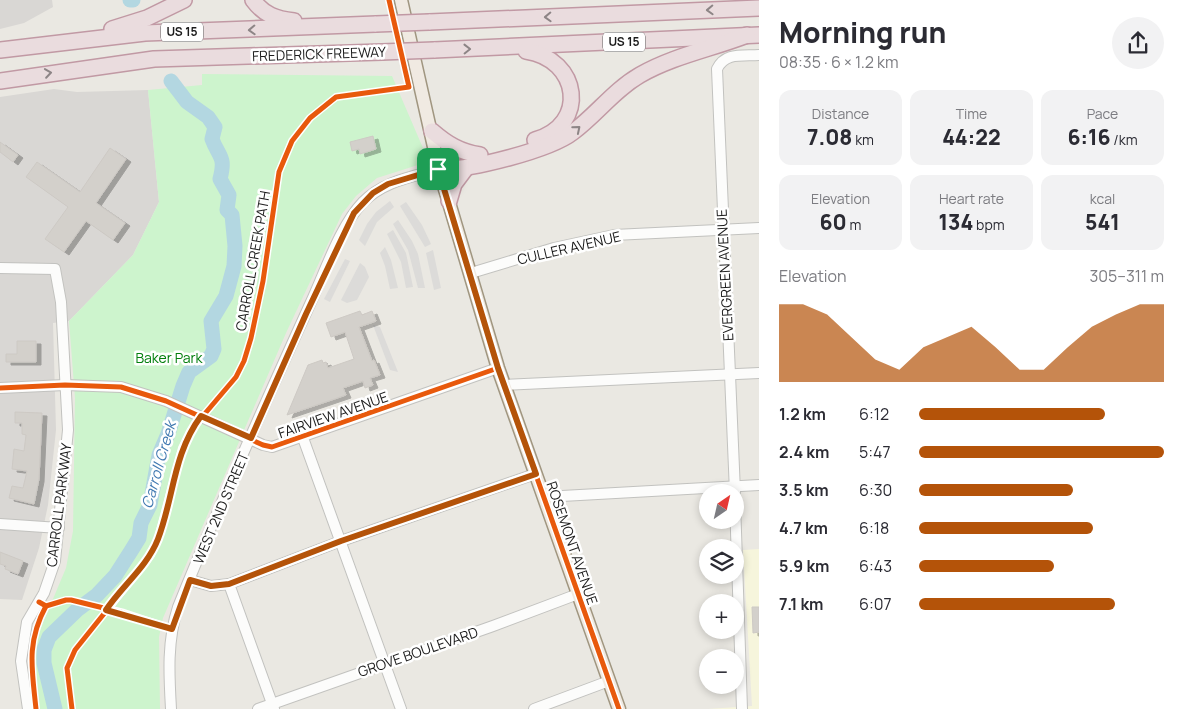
<!DOCTYPE html>
<html lang="en">
<head>
<meta charset="utf-8">
<style>
	body { margin:0; font-family:Manrope,sans-serif; background:#f2f2f3; color:#2b2b33; height:100vh; display:flex; flex-direction:column; font-size:19px; white-space:nowrap }
	* { box-sizing:border-box; margin:0 }
	p { font-size:16px; color:#7c7c81 }
	.icon { flex:none; width:28px; height:28px; fill:none; stroke:currentColor; stroke-width:2; stroke-linecap:round; stroke-linejoin:round }
	.map { position:relative; flex:1; overflow:hidden }
	.panel { display:flex; flex-direction:column; background:#fff; width:425px }
	.panel>* { flex:none }
	.needle { width:32px; rotate:34deg }
	.controls { position:absolute; left:699px; top:484px; display:grid; gap:10px }
	.controls a { display:grid; place-items:center; width:45px; height:45px; border-radius:50%; background:#fff; box-shadow:0 2px 8px #0003; font-size:25px }
	.pin { position:absolute; display:grid; place-items:center; width:42px; height:42px; color:#fff; margin:-21px; border-radius:10px; box-shadow:0 2px 8px #0006 }
	.round { display:grid; place-items:center; flex:none; width:52px; height:52px; border-radius:26px; background:#f2f2f3 }
	.head { display:flex; align-items:center; justify-content:space-between; height:85px; padding:0 20px }
	h1 { font-size:28px; font-weight:800; line-height:38px }
	.stats { display:grid; grid-template-columns:repeat(3,1fr); gap:8px; height:85px; padding:5px 20px }
	.stats div { display:grid; align-content:center; border-radius:12px; background:#f2f2f3; text-align:center }
	.stats b { font-size:21px; font-weight:800 }
	.stats small { font-size:14px; font-weight:400 }
	.stats p { font-size:14px }
	.chart { height:140px; padding:10px 20px }
	.chart p { display:flex; justify-content:space-between }
	.chart svg { width:100%; height:90px; margin-top:5px; fill:#b45309; opacity:.7 }
	ul { padding:0 20px; list-style:none; font-size:16px }
	li { display:grid; grid-template-columns:80px 60px 1fr; align-items:center; height:38px }
	li i { height:12px; border-radius:6px; background:#b45309 }
	main { display:flex; flex:1; min-height:0 }
	.map>svg:first-child { display:block }
	.residential { fill:#d9d7d4 }
	.education { fill:#f6f5dc }
	.park { fill:#cdf4cd }
	.parking { fill:#dcdbd9 }
	.lines { fill:none; stroke-linecap:round; stroke-linejoin:round }
	.river { stroke:#b3d7e1; stroke-width:15 }
	.building { fill:#d3d0cb; stroke:#cdc9c4; filter:url(#shadow) }
	.minor-casing { stroke:#c2c2bf; stroke-width:12 }
	.major-casing { stroke:#a09680; stroke-width:15 }
	.highway-casing { stroke:#c199a4; stroke-width:18 }
	.minor { stroke:#fcfcfb; stroke-width:10 }
	.major { stroke:#f0eae2; stroke-width:12 }
	.highway { stroke:#eadcde; stroke-width:15 }
	.highway-bridge-casing { stroke:#c199a4; stroke-width:18; stroke-linecap:butt }
	.highway-bridge { stroke:#eadcde; stroke-width:15 }
	.cycleway-casing { stroke:#fff; stroke-width:8 }
	.cycleway { stroke:#e8590c; stroke-width:5 }
	.oneway { stroke:#8d8586 }
	.route-casing { stroke:#fff; stroke-width:10 }
	.route { stroke:#b45309; stroke-width:6 }
	.labels { text-anchor:middle; stroke-width:5; stroke-linejoin:round; paint-order:stroke }
	.shield { fill:#fff; stroke:#5f5f5f; stroke-width:1 }
	.shield-label { font-size:12px; font-weight:bold; fill:#1b1b1b }
	.street-label { font-size:14px; fill:#1b1b1b; stroke:#fff }
	.park-label { font-size:14px; fill:#037f0d; stroke:#fff }
	.water-label { font-size:15px; font-style:italic; fill:#4179b1; stroke:#fff }
</style>
</head>
<body>
<main>
<div class="map">
<svg width="759" height="709" viewBox="0 0 759 709">
	<defs>
		<filter id="shadow"><feDropShadow dx="5" dy="3" stdDeviation="0" flood-color="#0004"/></filter>
	</defs>
	<rect width="100%" height="100%" fill="#eae8e2"/>
	<g class="residential">
		<path d="M0,0h52l1,7 -29,16 -24,6z"/>
		<path d="M54,89l23,3 71,-2 11,112 -26,53 -64,66 -16,2 3,107 -8,75 -9,43 -17,52 -22,-1v-502z"/>
	</g>
	<path class="education" d="M759,549v160h-51l44,-3 -9,-156z"/>
	<path class="park" d="M202,74l190,2 31,72 3,11 -5,5 -44,14 -21,18 -14,18 -56,119 -123,285 -4,19 1,72h-126l-5,-53 37,-88 7,-37 2,-133 -6,-77 64,-66 26,-53 -11,-112 54,-5z"/>
	<g class="parking">
		<path d="M390,201l4,6 -17,15 -12,24 -6,-6 8,-16 9,-12z"/>
		<path d="M406,202l16,23 9,19 -6,3 -25,-41z"/>
		<path d="M398,220l14,21 6,13 7,34h-7l-10,-38 -15,-26z"/>
		<path d="M393,230l13,23 7,34 -7,1 -5,-26 -14,-28z"/>
		<path d="M385,247l6,13 7,28 -8,1 -5,-23 -5,-13z"/>
		<path d="M433,250l8,38 -7,2 -8,-37z"/>
		<path d="M345,259l5,2 -20,41 -6,-3z"/>
		<path d="M360,263l5,4 4,10 -12,23 -10,3 -6,-3z"/>
		<path d="M373,325l7,2 18,45 -8,-2z"/>
	</g>
	<g class="lines">
		<g class="river">
			<path d="M130,0h3"/>
			<path d="M55,709l-11,-46v-13l5,-13 28,-27 20,-15 18,-19 16,-25 8,-13 2,-15 9,-18 9,-50 9,-21 15,-48 6,-14 22,-16 3,-7 -3,-28 15,-25 8,-30 1,-20 -3,-31 -5,-5 2,-15 -9,-16c6,-23 -1,-21 -8,-40l3,-12 -7,-10 -21,-15 -16,-21"/>
		</g>
	</g>
	<g class="building">
		<path d="M373,136l3,13 -16,5 -1,-5 -7,2 -2,-9z"/>
		<path d="M0,142l18,13 -5,7 -13,-10z"/>
		<path d="M110,148l16,11 -30,44 29,20 -12,17 -27,-19 -22,31 -19,-13 23,-32 -42,-30 11,-15 43,30z"/>
		<path d="M360,311l2,4 10,-4 4,10 -17,6 13,34 2,-1 6,15 -10,3 3,7 -8,3 -2,-7 -20,7 3,7 -59,20 21,-50 14,-5 1,3 3,-1 2,6 26,-9 -9,-27 -14,5 -5,-14z"/>
		<path d="M17,341h19v21h-30v-8h11z"/>
		<path d="M15,412l27,1 -3,66 -5,25 -25,-6 3,-12 11,2 4,-17 -15,-2 2,-20 10,2 2,-16 -4,-1v-11h-7z"/>
		<path d="M0,552l23,9 -5,13 -13,-5 1,-3 -6,-2z"/>
		<path d="M752,607h7v25l-6,1z"/>
	</g>
	<g class="lines">
		<defs>
			<g id="minor">
				<path d="M0,268l55,1 6,33 7,128 -13,131 -11,32 -17,29 -6,39 7,48"/>
				<path d="M471,273l83,-25 60,-13 145,-7"/>
				<path d="M504,385l255,-12"/>
				<path d="M0,388l65,-3 56,2 45,14 97,44 9,2 226,-79"/>
				<path d="M303,438l98,271"/>
				<path d="M735,492l-18,-423c8,-17 25,-13 42,-14"/>
				<path d="M544,497l215,-12"/>
				<path d="M735,502l7,207"/>
				<path d="M0,524l59,4"/>
				<path d="M190,580l21,6 18,-2 112,-43 194,-67"/>
				<path d="M229,584l45,125"/>
				<path d="M171,709c-2,-35 -4,-68 7,-102 41,-102 87,-204 133,-305 14,-30 29,-76 52,-100 21,-21 49,-25 76,-33"/>
				<path d="M258,709l235,-83 85,-32"/>
				<path d="M534,709l75,-28"/>
			</g>
			<path id="major" d="M401,0l38,169 59,199 121,341"/>
			<g id="highway">
				<path d="M253,0c11,15 23,19 41,21"/>
				<path d="M429,22l330,-14"/>
				<path d="M112,29l35,-11 37,-18"/>
				<path d="M0,50l145,-17 231,-9"/>
				<path d="M434,50l325,-15"/>
				<path d="M526,51c54,8 63,74 9,89"/>
				<path d="M0,81l154,-22 228,-7"/>
				<path d="M432,131c15,13 28,21 48,24"/>
				<path d="M439,169c29,2 111,-19 134,-37 24,-18 41,-42 67,-57 33,-19 71,-26 107,-40"/>
				<path d="M449,201l5,-17 12,-16"/>
			</g>
		</defs>
		<use href="#minor" class="minor-casing"/>
		<use href="#major" class="major-casing"/>
		<use href="#highway" class="highway-casing"/>
		<use href="#minor" class="minor"/>
		<use href="#major" class="major"/>
		<use href="#highway" class="highway"/>
		<defs>
			<g id="highway-bridge">
				<path d="M376,24l53,-2"/>
				<path d="M382,52l52,-2"/>
			</g>
		</defs>
		<use href="#highway-bridge" class="highway-bridge-casing"/>
		<use href="#highway-bridge" class="highway-bridge"/>
		<defs>
			<g id="cycleway">
				<path d="M504,385l115,324"/>
				<path d="M0,388l65,-3 56,2 45,14 97,44 9,2 226,-79"/>
				<path d="M39,602l7,4 20,-6h5l53,13 48,16"/>
				<path d="M36,709c-4,-40 -10,-66 10,-103"/>
				<path d="M72,709l-5,-41 8,-18 76,-95 7,-17 24,-90 9,-18 45,-53 8,-16 7,-23 12,-57 16,-109 13,-31 18,-23 26,-21 73,-10 -20,-87"/>
			</g>
		</defs>
		<use href="#cycleway" class="cycleway-casing"/>
		<use href="#cycleway" class="cycleway"/>
	</g>
	<defs><path id="oneway-chevron" d="M-2-3.5L2.5 0L-2 3.5" fill="none" stroke-width="1.6" stroke-linecap="round" stroke-linejoin="round" transform="scale(1.25)"/></defs>
	<g class="oneway">
		<use href="#oneway-chevron" transform="translate(710 10) rotate(178)"/>
		<use href="#oneway-chevron" transform="translate(548 17) rotate(178)"/>
		<use href="#oneway-chevron" transform="translate(252 30) rotate(178)"/>
		<use href="#oneway-chevron" transform="translate(467 49) rotate(-1)"/>
		<use href="#oneway-chevron" transform="translate(48 73) rotate(-8)"/>
		<use href="#oneway-chevron" transform="translate(577 129) rotate(-40)"/>
	</g>
	<g class="lines">
		<defs>
			<path id="route" d="M438,169l60,199 38,106 -195,67 -112,43 -18,2 -21,-6 -18,49 -66,-19c17,-25 41,-43 52,-71 16,-42 15,-85 43,-123l50,22 55,-124 48,-101 19,-20 15,-9z"/>
		</defs>
		<use href="#route" class="route-casing"/>
		<use href="#route" class="route"/>
	</g>
	<g class="labels">
		<g class="shield">
			<rect x="161" y="22.5" width="42" height="19" rx="4"/>
			<rect x="603" y="32.5" width="42" height="19" rx="4"/>
		</g>
		<g class="shield-label">
			<text x="182" y="36">US 15</text>
			<text x="624" y="46">US 15</text>
		</g>
		<g class="street-label">
			<text transform="translate(319 54) rotate(-2)" y="5">FREDERICK FREEWAY</text>
			<text transform="translate(569 248) rotate(-13)" y="5">CULLER AVENUE</text>
			<text transform="translate(253 261) rotate(-80)" y="5">CARROLL CREEK PATH</text>
			<text transform="translate(725 275) rotate(-93)" y="5">EVERGREEN AVENUE</text>
			<text transform="translate(333 415) rotate(-19)" y="5">FAIRVIEW AVENUE</text>
			<text transform="translate(59 505) rotate(-83)" y="5">CARROLL PARKWAY</text>
			<text transform="translate(221 508) rotate(-67)" y="5">WEST 2ND STREET</text>
			<text transform="translate(572 543) rotate(71)" y="5">ROSEMONT AVENUE</text>
			<text transform="translate(418 652) rotate(-19)" y="5">GROVE BOULEVARD</text>
		</g>
		<g class="park-label">
			<text x="169" y="363">Baker Park</text>
		</g>
		<g class="water-label">
			<text transform="translate(159 465) rotate(-74)" y="5">Carroll Creek</text>
		</g>
	</g>
</svg>
<div class="controls">
<a><svg class="needle" viewBox="-14 -14 28 28"><path d="M0-13l5 13h-10z" fill="#e53935"/><path d="M0 13l5-13h-10z" fill="#7c7c81"/></svg></a>
<a><svg class="icon" aria-label="layers" viewBox="0 0 24 24"><path d="M12 4l9 5-9 5-9-5zM3 14l9 5 9-5"/></svg></a>
<a>+</a>
<a>−</a>
</div>
<div class="pin" style="left:438px;top:169px;background:#1e9e55"><svg class="icon" aria-label="arrive" viewBox="0 0 24 24"><path d="M6 21V4h12l-3 4 3 4H6"/></svg></div>
</div>
<section class="panel">
<div class="head"><div><h1>Morning run</h1><p>08:35 · 6 × 1.2 km</p></div><a class="round"><svg class="icon" aria-label="share" viewBox="0 0 24 24"><path d="M12 15V3M7 8l5-5 5 5M5 13v7h14v-7"/></svg></a></div>
<div class="stats">
<div><p>Distance</p><b>7.08<small> km</small></b></div>
<div><p>Time</p><b>44:22</b></div>
<div><p>Pace</p><b>6:16<small> /km</small></b></div>
</div>
<div class="stats">
<div><p>Elevation</p><b>60<small> m</small></b></div>
<div><p>Heart rate</p><b>134<small> bpm</small></b></div>
<div><p>kcal</p><b>541</b></div>
</div>
<div class="chart"><p><span>Elevation</span>305–311 m</p>
<svg viewBox="0 0 160 44" preserveAspectRatio="none"><path d="M0 44V6L10 6L20 11L30 22L40 33L50 38L60 27L70 22L80 17L90 27L100 38L110 38L120 27L130 17L140 11L150 6L160 6V44z"/></svg>
</div>
<ul>
<li><b>1.2 km</b>6:12<i style="width:76%"></i></li>
<li><b>2.4 km</b>5:47<i style="width:100%"></i></li>
<li><b>3.5 km</b>6:30<i style="width:63%"></i></li>
<li><b>4.7 km</b>6:18<i style="width:71%"></i></li>
<li><b>5.9 km</b>6:43<i style="width:55%"></i></li>
<li><b>7.1 km</b>6:07<i style="width:80%"></i></li>
</ul>
</section>
</main>
</body>
</html>
